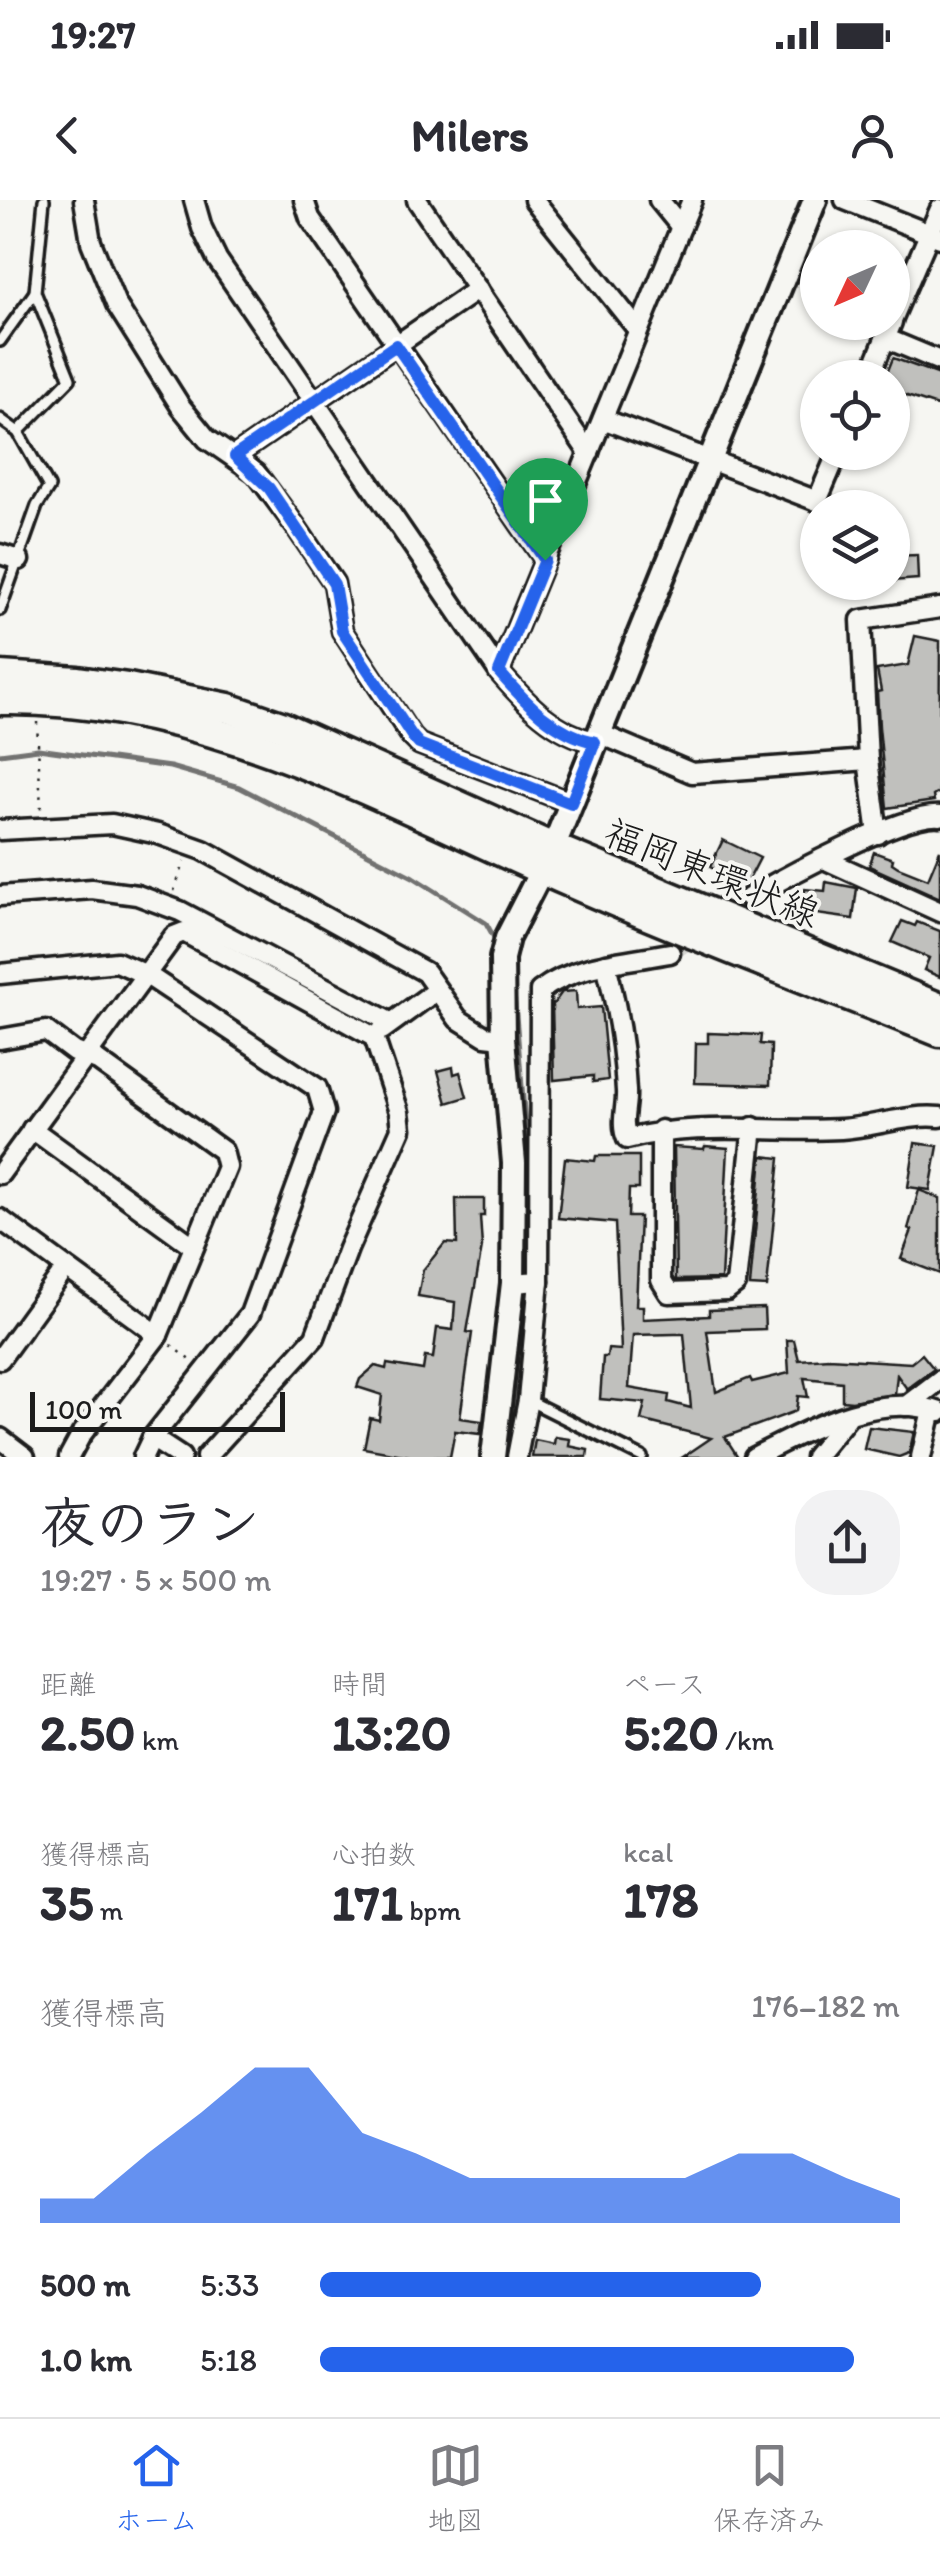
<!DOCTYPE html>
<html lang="ja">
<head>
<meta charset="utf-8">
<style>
	body { margin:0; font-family:Itim,"Klee One",sans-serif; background:#f2f2f3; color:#2b2b33; height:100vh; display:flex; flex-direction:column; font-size:38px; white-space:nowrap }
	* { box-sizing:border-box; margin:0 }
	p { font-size:32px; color:#7c7c81 }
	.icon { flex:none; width:55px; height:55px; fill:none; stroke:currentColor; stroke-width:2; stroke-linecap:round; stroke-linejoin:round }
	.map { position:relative; height:1257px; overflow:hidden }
	.side { display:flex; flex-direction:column; background:#fff; flex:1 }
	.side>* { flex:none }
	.needle { width:65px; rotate:226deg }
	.buttons { position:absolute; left:800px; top:30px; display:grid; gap:20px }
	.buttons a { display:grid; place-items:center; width:110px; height:110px; border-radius:50%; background:#fff; box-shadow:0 2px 8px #0004; font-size:50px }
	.scale { position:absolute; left:30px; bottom:25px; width:255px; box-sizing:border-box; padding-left:10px; border:5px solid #1c1c1c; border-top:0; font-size:28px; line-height:35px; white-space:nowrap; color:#1c1c1c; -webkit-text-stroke:8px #f6f6f2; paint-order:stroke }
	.pin { position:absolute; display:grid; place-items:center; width:85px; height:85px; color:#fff; margin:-102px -42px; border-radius:50% 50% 50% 0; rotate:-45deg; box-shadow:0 0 10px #0007 }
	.pin .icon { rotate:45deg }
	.round { display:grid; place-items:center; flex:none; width:105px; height:105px; border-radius:40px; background:#f2f2f3 }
	.overview { display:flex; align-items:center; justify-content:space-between; height:170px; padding:0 40px }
	h1 { font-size:55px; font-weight:700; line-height:75px }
	.stats { display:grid; grid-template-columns:repeat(3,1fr); gap:15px; height:170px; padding:10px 40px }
	.stats div { display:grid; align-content:center }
	.stats b { font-size:50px; font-weight:700 }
	.stats small { font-size:28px; font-weight:400 }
	.stats p { font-size:28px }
	.chart { height:280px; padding:20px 40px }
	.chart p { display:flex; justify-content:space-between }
	.chart svg { width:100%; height:180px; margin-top:10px; fill:#2563eb; opacity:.7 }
	ul { padding:0 40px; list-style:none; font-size:32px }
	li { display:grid; grid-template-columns:160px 120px 1fr; align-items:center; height:75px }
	li i { height:25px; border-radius:12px; background:#2563eb }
	.status { display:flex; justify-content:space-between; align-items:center; height:70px; padding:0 50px; background:#fff; direction:ltr }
	.status svg { height:28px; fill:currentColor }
	header { display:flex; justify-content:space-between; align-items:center; height:130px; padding:0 40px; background:#fff; font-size:45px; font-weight:700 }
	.tabs { display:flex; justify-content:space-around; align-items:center; height:140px; border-top:2px solid #e1e1e2; background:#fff; font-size:28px; color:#7c7c81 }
	.tabs a { display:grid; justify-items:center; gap:5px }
	.tabs .selected { color:#2563eb }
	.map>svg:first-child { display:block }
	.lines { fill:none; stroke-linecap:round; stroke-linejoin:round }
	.stream { stroke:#727271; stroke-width:5 }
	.building { fill:#c0c0bd; stroke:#1c1c1c; stroke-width:2.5; fill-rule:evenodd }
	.street-tunnel { stroke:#d5d5d2; stroke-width:18; stroke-dasharray:18 9; stroke-linecap:butt }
	.lane-casing { stroke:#1c1c1c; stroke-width:16 }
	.street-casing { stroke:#1c1c1c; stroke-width:25 }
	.secondary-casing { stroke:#1c1c1c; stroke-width:30 }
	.primary-casing { stroke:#1c1c1c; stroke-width:35 }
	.path { stroke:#1c1c1c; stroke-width:2.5; stroke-dasharray:2.5 8; stroke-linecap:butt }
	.lane { stroke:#f6f6f2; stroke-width:9 }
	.street { stroke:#f6f6f2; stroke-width:18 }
	.secondary { stroke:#f6f6f2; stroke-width:22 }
	.primary { stroke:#f6f6f2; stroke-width:28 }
	.route-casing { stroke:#fff; stroke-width:20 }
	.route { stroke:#2563eb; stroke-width:12 }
	.labels { text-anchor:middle; stroke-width:8; stroke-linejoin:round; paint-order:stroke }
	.street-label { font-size:38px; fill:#1c1c1c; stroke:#f6f6f2 }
</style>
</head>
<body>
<div class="status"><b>19:27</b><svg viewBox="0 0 49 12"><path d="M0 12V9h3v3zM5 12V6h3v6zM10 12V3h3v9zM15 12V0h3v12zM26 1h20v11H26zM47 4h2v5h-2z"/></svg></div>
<header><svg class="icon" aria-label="back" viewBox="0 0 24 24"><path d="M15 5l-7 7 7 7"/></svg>Milers<svg class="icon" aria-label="person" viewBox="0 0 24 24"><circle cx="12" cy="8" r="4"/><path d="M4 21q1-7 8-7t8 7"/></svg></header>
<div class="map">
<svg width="940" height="1257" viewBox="0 0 940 1257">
	<rect width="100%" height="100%" fill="#f6f6f2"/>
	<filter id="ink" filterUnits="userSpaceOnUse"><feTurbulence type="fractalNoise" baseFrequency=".01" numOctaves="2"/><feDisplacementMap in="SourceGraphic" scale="20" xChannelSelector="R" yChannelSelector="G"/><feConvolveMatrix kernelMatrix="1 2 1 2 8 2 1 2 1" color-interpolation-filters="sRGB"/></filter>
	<g filter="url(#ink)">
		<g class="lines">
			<g class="stream">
				<path d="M0,554l38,-5 132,18 69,20 174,90 73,46 10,18"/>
				<path d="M512,768l18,214 -4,94"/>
				<path d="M506,1244l18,-111 1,-46"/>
			</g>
		</g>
		<g class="building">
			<path d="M893,158l47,17v32l-48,-16v-13h-7z"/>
			<path d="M917,355l1,24 -26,2v-25z"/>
			<path d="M915,436l25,5 -1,151 -6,4 1,5 -47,7 -8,-81 -2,-35 4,-1 -4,-21 31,-5z"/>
			<path d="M723,640l37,18 -14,27 -36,-18z"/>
			<path d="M940,650v48l-71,-32 5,-14 19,7 -1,4 6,4 30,12z"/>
			<path d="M826,682l31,6 -4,31 -51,-7 3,-23 20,2z"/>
			<path d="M902,721l13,5 2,-4 23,9v46l-16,-7 5,-12 -37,-16z"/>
			<path d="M576,791l1,18 24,-2 7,73 -15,2v-6l-39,4 -2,-74 10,-14z"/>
			<path d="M708,833l53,2 -1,9 11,1 -1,40 -75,-2 1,-40h12z"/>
			<path d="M453,867l1,7 6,-2 7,25 -20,6 -9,-32z"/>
			<path d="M915,943l23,3 -8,44 -22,-3z"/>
			<path d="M705,946l23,2 -7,131 -45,1 -2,-133 30,2z"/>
			<path d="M596,956h43v33h-10l-1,28h12l-4,89h7v13l66,-3v-6l55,-2 1,21 -58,2 9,61 34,-14 2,4 37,-9 -2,-33h7l5,20 30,-2 82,5 11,-9 12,15 -27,20 -10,-14 -2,19 -43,7 -10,-1v-18l-38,-4 4,19 -10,-1 -2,15 -71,26 13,20h-55l28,-19 -70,-18 4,-17 -45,-4 3,-42h4l1,-8 13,1 -6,-127 -57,-5 7,-60 30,3zM675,1134h9l7,74 -23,-6 1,-7 -40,-7 4,-53z"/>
			<path d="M762,956l18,2 -13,129 -17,-1z"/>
			<path d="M919,990l21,8v76l-39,-15 11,-29 -4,-1z"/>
			<path d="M456,999h28v17h-4l2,31 -15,85 5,1 -12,85 22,3 -2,13 -25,-3 -5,26h-36l-50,-9 6,-30 9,2 3,-25 -25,-8 3,-8 15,-13 11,3 1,-5 36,6 2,-13 8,1 4,-30 16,2 2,-28 -37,-6 5,-26 22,-27 12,1z"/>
			<path d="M869,1227l45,5 -5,21 -10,4 -35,-8z"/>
			<path d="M555,1237l15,2 -1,7 19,4 -1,7h-55l3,-17 19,4z"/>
		</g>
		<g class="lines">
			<path class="street-tunnel" d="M670,753l79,-55"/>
			<defs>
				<g id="lane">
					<path d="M0,141l35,-49"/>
					<path d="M0,219l18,13 31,55 -12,19 -37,104"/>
					<path d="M18,232l52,-53 -35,-87 9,-92"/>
					<path d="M528,1200l114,57"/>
				</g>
				<g id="street">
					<path d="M84,0l7,42 25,62 65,103 26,32 49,34 40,54 38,56 8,48 69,105 8,8 152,59"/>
					<path d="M194,0l8,28 15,31 282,413c26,30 56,62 96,70"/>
					<path d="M304,0l6,18 235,342"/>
					<path d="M417,0l172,253"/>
					<path d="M534,0l104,130"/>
					<path d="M659,0l22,27"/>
					<path d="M845,0l95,38"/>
					<path d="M892,120l48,-111"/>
					<path d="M885,138l55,23"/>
					<path d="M869,178l23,-56"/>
					<path d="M603,219l214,82 21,-49"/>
					<path d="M235,256l243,-167"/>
					<path d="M0,354l19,6"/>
					<path d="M499,472l193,-472"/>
					<path d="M598,533l94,40 176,-13"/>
					<path d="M0,630l112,-6 46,10 45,16 222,122 33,47 27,17 18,2"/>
					<path d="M878,634l-10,-74 -7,-140 79,-12"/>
					<path d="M824,659l116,53"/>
					<path d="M0,696l92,-7 45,6 43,16 210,111"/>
					<path d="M749,698c34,-20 156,-86 191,-82"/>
					<path d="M606,764c11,43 18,83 20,127 1,16 -6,32 1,48 71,-18 142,-6 214,-10 33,-2 66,-15 99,-12"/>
					<path d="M0,774l117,-12 30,13 170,113 7,24 -74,202 -98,124 -9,19"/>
					<path d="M382,830l55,-40"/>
					<path d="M0,839l46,-8 28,21 24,9 125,90 4,16 -69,168 -77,100 -12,22"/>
					<path d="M32,929l161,117"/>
					<path d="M661,930v150l8,13 58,-2 9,-7 17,-157"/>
					<path d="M0,974l174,-238 10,-4 190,105 25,75 2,17 -53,120 -33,88 -109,120"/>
					<path d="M0,1019l158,116"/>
					<path d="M513,1083l26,-2 1,-290c35,-27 87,-30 130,-38"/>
					<path d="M0,1159l66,-91"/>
					<path d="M906,1206l34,-26"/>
					<path d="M0,1238l25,19"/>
					<path d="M152,1238l29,19"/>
					<path d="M517,1257l11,-57 11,-119"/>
					<path d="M754,1257c54,-27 123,-67 186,-45"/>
					<path d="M815,1257l32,-39"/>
					<path d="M921,1257l11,-47"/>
				</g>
				<path id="secondary" d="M493,1257l20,-174 1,-120 -11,-125 -1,-80 5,-20 46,-90 262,-648"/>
				<g id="primary">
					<path d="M0,476l78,5 50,7 100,20 53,18 272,122 387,160"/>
					<path d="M0,500c204,-4 386,102 567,181 122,54 249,101 373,151"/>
				</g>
			</defs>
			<use href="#lane" class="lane-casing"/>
			<use href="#street" class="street-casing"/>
			<use href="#secondary" class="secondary-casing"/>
			<use href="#primary" class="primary-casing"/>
			<g class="path">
				<path d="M37,522l4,87"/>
				<path d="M174,691l11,-30"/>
				<path d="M171,1145l21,16"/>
			</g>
			<use href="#lane" class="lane"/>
			<use href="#street" class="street"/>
			<use href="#secondary" class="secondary"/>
			<use href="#primary" class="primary"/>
		</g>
	</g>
	<g class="lines" filter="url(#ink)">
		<defs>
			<path id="route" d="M396,145l149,215 -46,112c26,30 56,62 96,70l-24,61 -152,-59 -7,-8 -70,-105 -8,-47 -65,-96 -34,-32z"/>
		</defs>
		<use href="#route" class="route-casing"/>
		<use href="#route" class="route"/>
	</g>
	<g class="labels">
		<g class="street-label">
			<text transform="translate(712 673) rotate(22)" y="13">福岡東環状線</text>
		</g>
	</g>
</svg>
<div class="buttons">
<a><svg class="needle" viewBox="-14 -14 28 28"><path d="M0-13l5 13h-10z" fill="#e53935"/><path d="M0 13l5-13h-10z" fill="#7c7c81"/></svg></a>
<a><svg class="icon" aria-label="locate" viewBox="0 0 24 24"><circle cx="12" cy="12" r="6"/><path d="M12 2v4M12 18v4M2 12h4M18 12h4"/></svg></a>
<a><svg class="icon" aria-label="layers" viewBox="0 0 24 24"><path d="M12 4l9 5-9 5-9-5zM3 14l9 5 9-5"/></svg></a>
</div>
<div class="scale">100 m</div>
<div class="pin" style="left:545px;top:360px;background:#1e9e55"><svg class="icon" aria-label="arrive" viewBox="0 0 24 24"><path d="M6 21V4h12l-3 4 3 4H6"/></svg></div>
</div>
<section class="side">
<div class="overview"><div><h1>夜のラン</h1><p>19:27 · 5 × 500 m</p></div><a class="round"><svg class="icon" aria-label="share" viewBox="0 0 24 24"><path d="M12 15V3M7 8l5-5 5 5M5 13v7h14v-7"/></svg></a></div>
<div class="stats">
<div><p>距離</p><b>2.50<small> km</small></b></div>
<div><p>時間</p><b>13:20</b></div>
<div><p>ペース</p><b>5:20<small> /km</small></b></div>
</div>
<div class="stats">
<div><p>獲得標高</p><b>35<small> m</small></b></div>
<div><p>心拍数</p><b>171<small> bpm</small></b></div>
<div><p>kcal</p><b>178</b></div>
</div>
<div class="chart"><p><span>獲得標高</span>176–182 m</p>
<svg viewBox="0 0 160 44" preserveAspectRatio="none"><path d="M0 44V38L10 38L20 27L30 17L40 6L50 6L60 22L70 27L80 33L90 33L100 33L110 33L120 33L130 27L140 27L150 33L160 38V44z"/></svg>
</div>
<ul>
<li><b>500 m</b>5:33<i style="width:76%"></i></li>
<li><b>1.0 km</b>5:18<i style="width:92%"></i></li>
</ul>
</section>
<nav class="tabs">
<a class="selected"><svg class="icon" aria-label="home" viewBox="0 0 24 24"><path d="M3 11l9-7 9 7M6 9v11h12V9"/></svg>ホーム</a>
<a><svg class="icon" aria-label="map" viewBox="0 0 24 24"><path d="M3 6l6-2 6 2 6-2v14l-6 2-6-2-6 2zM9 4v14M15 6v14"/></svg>地図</a>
<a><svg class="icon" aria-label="saved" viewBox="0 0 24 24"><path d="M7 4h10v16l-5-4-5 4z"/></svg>保存済み</a>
</nav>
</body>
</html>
